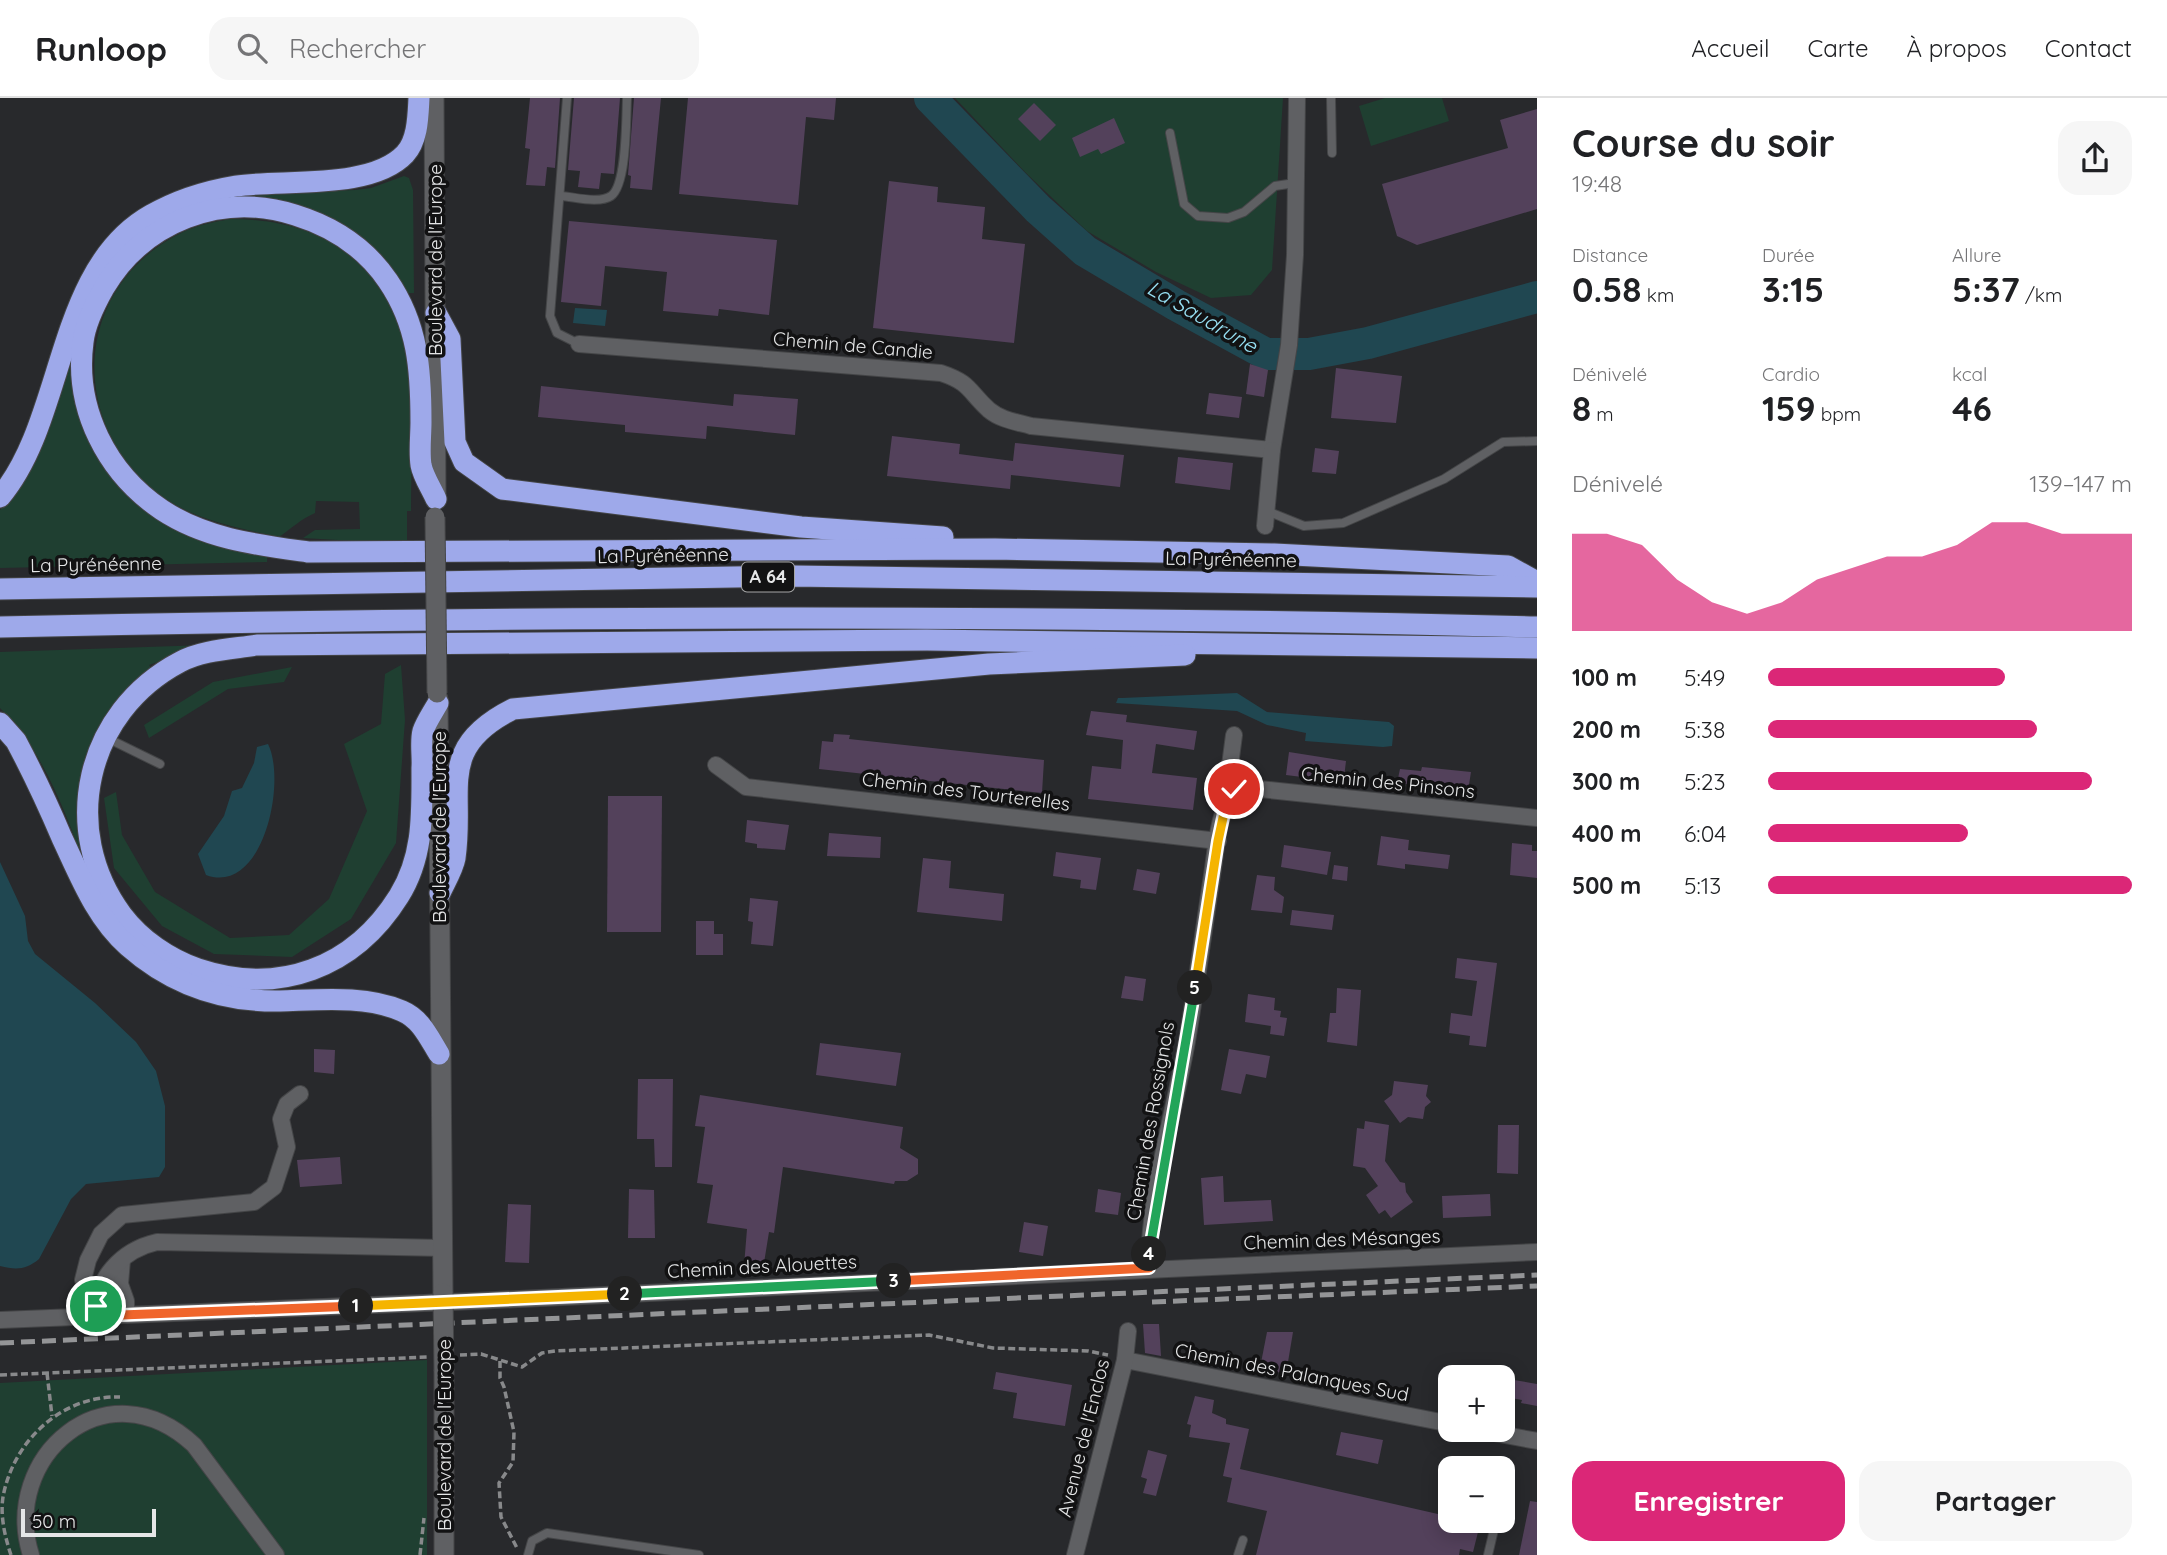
<!DOCTYPE html>
<html lang="fr">
<head>
<meta charset="utf-8">
<style>
	body { margin:0; font-family:Quicksand,sans-serif; background:#f6f6f6; color:#202124; height:100vh; display:flex; flex-direction:column; font-size:26px; white-space:nowrap }
	* { box-sizing:border-box; margin:0 }
	p { font-size:23px; color:#757577 }
	.icon { flex:none; width:38px; height:38px; fill:none; stroke:currentColor; stroke-width:2; stroke-linecap:round; stroke-linejoin:round }
	.map { position:relative; flex:1; overflow:hidden }
	.sheet { display:flex; flex-direction:column; background:#fff; width:630px }
	.sheet>* { flex:none }
	.tools { position:absolute; left:1438px; top:1267px; display:grid; gap:14px }
	.tools a { display:grid; place-items:center; width:77px; height:77px; border-radius:14px; background:#fff; box-shadow:0 4px 18px #0003; font-size:35px }
	.scale { position:absolute; left:21px; bottom:18px; width:135px; box-sizing:border-box; padding-left:7px; border:4px solid #e5e6e7; border-top:0; font-size:19px; line-height:24px; white-space:nowrap; color:#e5e6e7; -webkit-text-stroke:5px #121213; paint-order:stroke }
	.pin { position:absolute; display:grid; place-items:center; width:60px; height:60px; color:#fff; margin:-30px; border:4px solid #fff; border-radius:50%; box-shadow:0 2px 7px #0007 }
	.km { position:absolute; width:35px; height:35px; margin:-18px; border-radius:50%; background:#222; color:#fff; font-size:19px; line-height:35px; text-align:center }
	.round { display:grid; place-items:center; flex:none; width:74px; height:74px; border-radius:21px; background:#f6f6f6 }
	.head { display:flex; align-items:center; justify-content:space-between; height:119px; padding:0 35px }
	h1 { font-size:38px; font-weight:700; line-height:52px }
	.stats { display:grid; grid-template-columns:repeat(3,1fr); gap:10px; height:119px; padding:7px 35px }
	.stats div { display:grid; align-content:center }
	.stats b { font-size:35px; font-weight:700 }
	.stats small { font-size:19px; font-weight:400 }
	.stats p { font-size:19px }
	.chart { height:196px; padding:14px 35px }
	.chart p { display:flex; justify-content:space-between }
	.chart svg { width:100%; height:126px; margin-top:7px; fill:#db2777; opacity:.7 }
	.button { display:flex; gap:14px; margin-top:auto; padding:14px 35px }
	.button a { flex:1; height:80px; border-radius:21px; background:#db2777; color:#fff; font-size:28px; font-weight:700; line-height:80px; text-align:center }
	.button a+a { background:#f6f6f6; color:#202124 }
	ul { padding:0 35px; list-style:none; font-size:23px }
	li { display:grid; grid-template-columns:112px 84px 1fr; align-items:center; height:52px }
	li i { height:18px; border-radius:9px; background:#db2777 }
	header { display:flex; align-items:center; gap:42px; box-sizing:border-box; height:98px; padding:0 35px; background:#fff; border-bottom:2px solid #e0e0e0 }
	header strong { font-size:33px }
	nav { display:flex; gap:38px; margin-inline-start:auto; font-size:24px }
	.search { width:490px; height:63px; background:#f6f6f6; display:flex; align-items:center; gap:18px; box-sizing:border-box; padding:0 24px; border-radius:21px; color:#757577; font-size:26px }
	main { display:flex; flex:1; min-height:0 }
	.map>svg:first-child { display:block }
	.green { fill:#1f3f31 }
	.water { fill:#204751 }
	.lines { fill:none; stroke-linecap:round; stroke-linejoin:round }
	.river { stroke:#204751; stroke-width:32 }
	.building { fill:#53415b }
	.service-casing { stroke:#444547; stroke-width:10 }
	.minor-casing { stroke:#444547; stroke-width:18 }
	.tertiary-casing { stroke:#444547; stroke-width:21 }
	.motorway-casing { stroke:#444547; stroke-width:23 }
	.path { stroke:#88898b; stroke-width:3.5; stroke-dasharray:7 3.5; stroke-linecap:butt }
	.service { stroke:#5f6063; stroke-width:8 }
	.minor { stroke:#5f6063; stroke-width:16 }
	.tertiary { stroke:#5f6063; stroke-width:19 }
	.motorway { stroke:#9ea9ea; stroke-width:21 }
	.rail { stroke:#949597; stroke-width:5; stroke-dasharray:14 7; stroke-linecap:butt }
	.tertiary-bridge-casing { stroke:#444547; stroke-width:21; stroke-linecap:butt }
	.tertiary-bridge { stroke:#5f6063; stroke-width:19 }
	.split-1-casing { stroke:#fff; stroke-width:14 }
	.split-2-casing { stroke:#fff; stroke-width:14 }
	.split-3-casing { stroke:#fff; stroke-width:14 }
	.split-4-casing { stroke:#fff; stroke-width:14 }
	.split-5-casing { stroke:#fff; stroke-width:14 }
	.split-6-casing { stroke:#fff; stroke-width:14 }
	.split-1 { stroke:#f0652b; stroke-width:9 }
	.split-2 { stroke:#f5b400; stroke-width:9 }
	.split-3 { stroke:#22a559; stroke-width:9 }
	.split-4 { stroke:#f0652b; stroke-width:9 }
	.split-5 { stroke:#22a559; stroke-width:9 }
	.split-6 { stroke:#f5b400; stroke-width:9 }
	.labels { text-anchor:middle; stroke-width:7; stroke-linejoin:round; paint-order:stroke }
	.shield { fill:#121213; stroke:#a6a6a7; stroke-width:2 }
	.shield-label { font-size:18px; font-weight:bold; fill:#e5e6e7 }
	.street-label { font-size:19px; fill:#e5e6e7; stroke:#121213 }
	.water-label { font-size:21px; font-style:italic; fill:#97e1f4; stroke:#121213 }
</style>
</head>
<body>
<header>
<strong>Runloop</strong>
<div class="search"><svg class="icon" aria-label="search" viewBox="0 0 24 24"><circle cx="10" cy="10" r="6"/><path d="M15 15l6 6"/></svg>Rechercher</div>
<nav><a>Accueil</a><a>Carte</a><a>À propos</a><a>Contact</a></nav>
</header>
<main>
<div class="map">
<svg width="1537" height="1457" viewBox="0 0 1537 1457">
	<rect width="100%" height="100%" fill="#28292c"/>
	<g class="green">
		<path d="M955,0h328l-11,172 -21,25 -40,3 -55,-26 -69,-41 -60,-57z"/>
		<path d="M1385,0h57l7,23 -78,25 -12,-40z"/>
		<path d="M404,78l5,2 4,12 1,103h-8c-59,-91 -93,-83 -192,-94l34,-5 107,-4 16,-2z"/>
		<path d="M230,121c71,0 129,24 162,91 8,17 16,36 18,56 4,47 1,97 1,145h-4v33l-104,-6 12,-8 45,-1 -1,-27 -43,-1 -1,12c-14,6 -23,15 -36,24 -44,-10 -92,-18 -128,-49 -86,-75 -73,-206 32,-256 15,-7 31,-10 47,-13z"/>
		<path d="M68,264l4,1c5,54 11,85 50,126 9,9 18,19 28,25 35,21 79,30 117,43v5l-267,6v-58l8,-9z"/>
		<path d="M206,547l-57,20 5,6 -51,56 -16,144c-21,-57 -43,-120 -87,-163v-56z"/>
		<path d="M401,567l4,55 -9,123 -45,76 -59,38 -78,-3 -52,-28 -48,-58 -10,-70 12,-6 6,43 33,57 75,46 59,-3 40,-36 38,-88 -23,-67 37,-20 4,-50z"/>
		<path d="M292,569l-8,15 -56,7 -79,49 -5,-13 69,-43z"/>
		<path d="M427,1262v195h-427v-172z"/>
	</g>
	<g class="water">
		<path d="M575,210l32,2 -2,16 -32,-3z"/>
		<path d="M1237,595l30,19 122,10 5,4 -2,20 -9,1 -78,-6 1,-8 -39,-8 -30,-14 -121,-8 2,-5h4z"/>
		<path d="M268,646c19,38 -5,152 -62,131l-8,-21 26,-38 8,-25 10,-3 12,-25 3,-16z"/>
		<path d="M0,764l25,54 3,25 7,13 60,49 41,39 20,29 9,35v61l-6,10 -73,7 -15,15 -32,60c-13,11 -23,11 -39,7z"/>
	</g>
	<g class="lines">
		<path class="river" d="M930,0l108,111 47,42 91,54 90,49h43l59,-11 169,-46"/>
	</g>
	<g class="building">
		<path d="M530,0h30l-5,70 -8,-1 -2,19 -19,-1 4,-36 -5,-1z"/>
		<path d="M574,0h46l-6,76 -13,-1 -2,16 -21,-2 2,-16 -12,-1z"/>
		<path d="M634,0h27l-9,92 -22,-2 1,-12 -3,-1z"/>
		<path d="M688,0h148l-2,22 -28,-3 -8,88 -119,-11z"/>
		<path d="M1034,5l22,22 -16,16 -22,-22z"/>
		<path d="M1537,11v100l-120,36 -20,-9 -15,-52 126,-36 -8,-28z"/>
		<path d="M1114,20l11,25 -24,11 -3,-5 -18,8 -8,-19z"/>
		<path d="M889,83l49,6 -1,15 48,5 -3,32 43,5 -11,99 -141,-15z"/>
		<path d="M569,123l208,19 -8,75 -50,-6 -1,7 -55,-5 4,-39 -62,-6 -4,40 -40,-4z"/>
		<path d="M1250,266l18,6 -4,27 -18,-3z"/>
		<path d="M1336,270l66,8 -6,47 -65,-5z"/>
		<path d="M541,288l192,20 1,-12 64,5 -3,36 -88,-9 -1,13 -81,-7v-7l-87,-8z"/>
		<path d="M1209,295l33,4 -3,21 -33,-4z"/>
		<path d="M892,338l68,8 -1,10 54,7 2,-18 109,12 -4,32 -109,-12 -1,14 -123,-13z"/>
		<path d="M1315,350l24,3 -3,23 -24,-2z"/>
		<path d="M1178,359l55,6 -3,27 -55,-7z"/>
		<path d="M1091,613l36,4 -1,7 71,9 -3,19 -38,-6 -4,29 45,5 -4,32 -105,-11 4,-33 29,3 2,-29 -37,-5z"/>
		<path d="M834,636l16,1 -1,4 195,21 -2,33 -223,-24 3,-28 11,1z"/>
		<path d="M1289,654l57,9 -2,17 -33,-4 -1,4 -24,-3z"/>
		<path d="M1422,669l49,5 -3,19 -71,-8 3,-14 21,2z"/>
		<path d="M608,698h54l-1,136h-54z"/>
		<path d="M747,722l42,5 -4,25 -28,-2v-4l-12,-2z"/>
		<path d="M829,735l52,4 -1,21 -53,-2z"/>
		<path d="M1381,738l28,4 -1,10 42,5 -2,14 -43,-5v5l-28,-4z"/>
		<path d="M1512,745l20,2v6h5v27l-27,-3z"/>
		<path d="M1284,747l47,7 -4,23 -46,-8z"/>
		<path d="M1056,754l45,6 -5,32 -16,-2 1,-8 -28,-4z"/>
		<path d="M923,760l28,3 -2,27 55,6 -2,27 -85,-9z"/>
		<path d="M1334,767l14,2 -1,14 -15,-2z"/>
		<path d="M1137,771l23,4 -4,21 -23,-4z"/>
		<path d="M1257,777l18,2 -1,13 10,7 -2,16 -31,-3z"/>
		<path d="M750,800l28,3 -5,45 -22,-2 2,-22 -5,-1z"/>
		<path d="M1292,812l42,5 -2,15 -42,-5z"/>
		<path d="M696,823h18v13h9v21h-27z"/>
		<path d="M1457,860l40,5 -11,84 -17,-2 1,-9 -21,-3 2,-20 21,3 5,-35 -22,-3z"/>
		<path d="M1125,878l21,3 -3,22 -22,-3z"/>
		<path d="M1337,890l24,2 -4,56 -30,-4 3,-29h6z"/>
		<path d="M1248,896l27,4 -1,12 7,1 -1,6 7,1 -3,18 -14,-2 1,-8 -26,-4z"/>
		<path d="M820,945l81,10 -5,33 -80,-11z"/>
		<path d="M314,951l21,1 -1,24 -20,-2z"/>
		<path d="M1229,951l41,7 -4,22 -20,-4 -5,20 -20,-4z"/>
		<path d="M638,981h35l-1,88h-17l-1,-28h-17z"/>
		<path d="M1394,983l34,4 -2,11 5,6 -6,5 -2,12 -15,-2 -8,6 -16,-22 8,-6z"/>
		<path d="M700,997l203,32 -3,21 18,11v15l-11,7h-12l-1,3 -111,-17 -9,66 -5,-1 -6,37 -19,-3 3,-37 -40,-6 6,-38 -16,-2 8,-56 -10,-1z"/>
		<path d="M1365,1023l24,4 -4,36 15,21 5,1 1,9 7,10 -22,16 -6,-8 -6,4 -13,-19 12,-9 -13,-18 -12,-2 4,-38 7,1z"/>
		<path d="M1498,1027h21l-1,49 -21,-1z"/>
		<path d="M340,1059l2,27 -42,3 -3,-27z"/>
		<path d="M1223,1078l1,26 47,-2 2,21 -69,4 -3,-47z"/>
		<path d="M629,1091l25,1 1,48h-27z"/>
		<path d="M1098,1091l23,4 -3,22 -23,-3z"/>
		<path d="M1490,1096l1,22 -48,2 -1,-22z"/>
		<path d="M508,1106l23,1 -2,58 -24,-1z"/>
		<path d="M1024,1124l24,4 -5,30 -24,-4z"/>
		<path d="M1143,1226h16l2,32 -16,-3z"/>
		<path d="M1267,1234h26l-7,42 -26,-6z"/>
		<path d="M996,1274l76,13 -7,41 -52,-8 4,-25 -24,-4z"/>
		<path d="M1514,1282l23,4v22l-16,-3 1,-3 -11,-2z"/>
		<path d="M1195,1298l19,4 -2,13 14,6v5l23,5 -9,40 211,48v4l29,3 -7,28 -13,-3 -1,6h-203l11,-44 -40,-9 5,-24 -9,-2 7,-33 -41,-6 2,-12 -4,-1z"/>
		<path d="M1341,1334l42,8 -5,24 -42,-9z"/>
		<path d="M1148,1352l19,5 -11,41 -13,-3 4,-14 -6,-2z"/>
		<path d="M1530,1403l7,1v53h-18z"/>
	</g>
	<g class="lines">
		<defs>
			<g id="service">
				<path d="M567,0l-17,218 7,17 22,11"/>
				<path d="M1331,0l1,55"/>
				<path d="M1170,35l14,71 14,12 30,2 16,-6 31,-26 20,-3"/>
				<path d="M561,98c14,1 38,8 50,0 16,-11 15,-78 16,-98"/>
				<path d="M1267,413l37,15 39,-3 101,-44 59,-37 34,-1"/>
				<path d="M107,640l53,26"/>
				<path d="M528,1457l4,-14 15,-8 152,22"/>
				<path d="M1238,1457l5,-15"/>
				<path d="M1488,1457l8,-34"/>
			</g>
			<g id="minor">
				<path d="M579,246l362,29c30,10 27,18 48,37 12,10 28,12 42,16l241,24 17,-105 6,-90 2,-157"/>
				<path d="M1265,428l7,-76"/>
				<path d="M716,667l30,22 472,54"/>
				<path d="M1234,691l16,-1 287,30"/>
				<path d="M122,1162l-2,24 6,17v14"/>
				<path d="M1149,1170c0,-74 25,-154 38,-227 9,-53 16,-106 24,-159 5,-29 6,-68 23,-93l-5,-16 5,-38"/>
				<path d="M97,1196l-14,-14 5,-20 13,-26 21,-19 132,-13 20,-15 13,-40 -6,-28 6,-15 13,-10"/>
				<path d="M96,1218c-2,-37 26,-66 61,-74l286,6"/>
				<path d="M0,1222l474,-19 1063,-49"/>
				<path d="M1125,1262l326,64"/>
				<path d="M1478,1332l59,11"/>
				<path d="M31,1457c-31,-97 75,-192 163,-110l82,110"/>
				<path d="M1075,1457l50,-195 3,-29"/>
			</g>
			<g id="tertiary">
				<path d="M434,0l2,401"/>
				<path d="M438,601l5,594"/>
				<path d="M444,1273v184"/>
			</g>
			<g id="motorway">
				<path d="M436,215l14,26 5,103 9,20 38,27 299,38 142,10"/>
				<path d="M0,399c66,-78 55,-228 151,-282 26,-15 55,-24 85,-29 48,-7 135,4 169,-32 13,-14 13,-38 14,-56"/>
				<path d="M436,401c-5,-11 -13,-23 -15,-34 -2,-14 0,-29 0,-43 0,-52 -3,-97 -33,-141 -23,-34 -54,-54 -93,-66 -74,-24 -152,7 -191,73 -9,16 -19,36 -21,54 -9,67 24,131 79,168 44,29 96,35 146,42l687,-3 279,5 234,12 29,16"/>
				<path d="M0,491l793,-13 744,11"/>
				<path d="M0,529c512,-11 1025,-13 1537,0"/>
				<path d="M438,605c-5,9 -12,19 -15,28 -3,11 0,26 -1,37 0,45 2,88 -23,128 -45,72 -120,100 -201,73 -29,-10 -57,-29 -76,-54 -63,-85 -37,-203 58,-253 22,-12 52,-13 77,-17l670,-5 610,8"/>
				<path d="M0,625l16,18c17,32 32,64 46,97 18,38 34,80 66,108 43,38 95,56 152,55 39,-1 85,-6 122,10 19,8 27,27 37,43"/>
				<path d="M440,795c5,-11 13,-24 15,-35 10,-69 -20,-110 58,-149l476,-45 196,-9"/>
			</g>
		</defs>
		<use href="#service" class="service-casing"/>
		<use href="#minor" class="minor-casing"/>
		<use href="#tertiary" class="tertiary-casing"/>
		<use href="#motorway" class="motorway-casing"/>
		<g class="path">
			<path d="M460,1257l21,-1 41,13 20,-14 13,-2 374,-16 64,13 95,3 20,4"/>
			<path d="M500,1263v17l4,9 10,45 -1,30 -14,21 2,34 16,31"/>
			<path d="M47,1275l5,43"/>
			<path d="M0,1277l428,-18"/>
			<path d="M11,1457c-6,-18 -11,-39 -8,-58 10,-56 59,-102 117,-100"/>
			<path d="M420,1457l4,-37"/>
		</g>
		<use href="#service" class="service"/>
		<use href="#minor" class="minor"/>
		<use href="#tertiary" class="tertiary"/>
		<use href="#motorway" class="motorway"/>
		<g class="rail">
			<path d="M1152,1204l385,-16"/>
			<path d="M0,1245l1537,-68"/>
		</g>
		<defs>
			<g id="tertiary-bridge">
				<path d="M435,419l2,176"/>
				<path d="M443,1195l1,78"/>
			</g>
		</defs>
		<use href="#tertiary-bridge" class="tertiary-bridge-casing"/>
		<use href="#tertiary-bridge" class="tertiary-bridge"/>
	</g>
	<g class="lines">
		<defs>
			<path id="split-1" d="M96,1208v10l260,-10"/>
			<path id="split-2" d="M356,1208l269,-12"/>
			<path id="split-3" d="M625,1196l269,-13"/>
			<path id="split-4" d="M894,1183l255,-13v-14"/>
			<path id="split-5" d="M1149,1156l46,-266"/>
			<path id="split-6" d="M1195,890l23,-147 9,-42 7,-10"/>
		</defs>
		<use href="#split-1" class="split-1-casing"/>
		<use href="#split-2" class="split-2-casing"/>
		<use href="#split-3" class="split-3-casing"/>
		<use href="#split-4" class="split-4-casing"/>
		<use href="#split-5" class="split-5-casing"/>
		<use href="#split-6" class="split-6-casing"/>
		<use href="#split-1" class="split-1"/>
		<use href="#split-2" class="split-2"/>
		<use href="#split-3" class="split-3"/>
		<use href="#split-4" class="split-4"/>
		<use href="#split-5" class="split-5"/>
		<use href="#split-6" class="split-6"/>
	</g>
	<g class="labels">
		<rect class="shield" x="742" y="464.5" width="52" height="29" rx="5"/>
		<g class="shield-label">
			<text x="768" y="485">A 64</text>
		</g>
		<g class="street-label">
			<text transform="translate(435 162) rotate(-90)" y="7">Boulevard de l'Europe</text>
			<text transform="translate(853 247) rotate(5)" y="7">Chemin de Candie</text>
			<text transform="translate(663 457) rotate(-1)" y="7">La Pyrénéenne</text>
			<text transform="translate(1231 461) rotate(1)" y="7">La Pyrénéenne</text>
			<text transform="translate(96 466) rotate(-1)" y="7">La Pyrénéenne</text>
			<text transform="translate(1388 684) rotate(6)" y="7">Chemin des Pinsons</text>
			<text transform="translate(966 693) rotate(7)" y="7">Chemin des Tourterelles</text>
			<text transform="translate(439 729) rotate(-90)" y="7">Boulevard de l'Europe</text>
			<text transform="translate(1150 1023) rotate(-80)" y="7">Chemin des Rossignols</text>
			<text transform="translate(1342 1141) rotate(-2)" y="7">Chemin des Mésanges</text>
			<text transform="translate(762 1168) rotate(-3)" y="7">Chemin des Alouettes</text>
			<text transform="translate(1292 1274) rotate(11)" y="7">Chemin des Palanques Sud</text>
			<text transform="translate(444 1337) rotate(-90)" y="7">Boulevard de l'Europe</text>
			<text transform="translate(1083 1340) rotate(-76)" y="7">Avenue de l'Enclos</text>
		</g>
		<g class="water-label">
			<text transform="translate(1202 219) rotate(30)" y="7">La Saudrune</text>
		</g>
	</g>
</svg>
<div class="tools">
<a>+</a>
<a>−</a>
</div>
<div class="scale">50 m</div>
<div class="pin" style="left:96px;top:1208px;background:#1e9e55"><svg class="icon" aria-label="arrive" viewBox="0 0 24 24"><path d="M6 21V4h12l-3 4 3 4H6"/></svg></div>
<div class="pin" style="left:1234px;top:691px;background:#d93025"><svg class="icon" aria-label="check" viewBox="0 0 24 24"><path d="M5 12l5 5 9-10"/></svg></div>
<b class="km" style="left:356px;top:1208px">1</b>
<b class="km" style="left:625px;top:1196px">2</b>
<b class="km" style="left:894px;top:1183px">3</b>
<b class="km" style="left:1149px;top:1156px">4</b>
<b class="km" style="left:1195px;top:890px">5</b>
</div>
<section class="sheet">
<div class="head"><div><h1>Course du soir</h1><p>19:48</p></div><a class="round"><svg class="icon" aria-label="share" viewBox="0 0 24 24"><path d="M12 15V3M7 8l5-5 5 5M5 13v7h14v-7"/></svg></a></div>
<div class="stats">
<div><p>Distance</p><b>0.58<small> km</small></b></div>
<div><p>Durée</p><b>3:15</b></div>
<div><p>Allure</p><b>5:37<small> /km</small></b></div>
</div>
<div class="stats">
<div><p>Dénivelé</p><b>8<small> m</small></b></div>
<div><p>Cardio</p><b>159<small> bpm</small></b></div>
<div><p>kcal</p><b>46</b></div>
</div>
<div class="chart"><p><span>Dénivelé</span>139–147 m</p>
<svg viewBox="0 0 160 44" preserveAspectRatio="none"><path d="M0 44V10L10 10L20 14L30 26L40 34L50 38L60 34L70 26L80 22L90 18L100 18L110 14L120 6L130 6L140 10L150 10L160 10V44z"/></svg>
</div>
<ul>
<li><b>100 m</b>5:49<i style="width:65%"></i></li>
<li><b>200 m</b>5:38<i style="width:74%"></i></li>
<li><b>300 m</b>5:23<i style="width:89%"></i></li>
<li><b>400 m</b>6:04<i style="width:55%"></i></li>
<li><b>500 m</b>5:13<i style="width:100%"></i></li>
</ul>
<div class="button"><a>Enregistrer</a><a>Partager</a></div>
</section>
</main>
</body>
</html>
